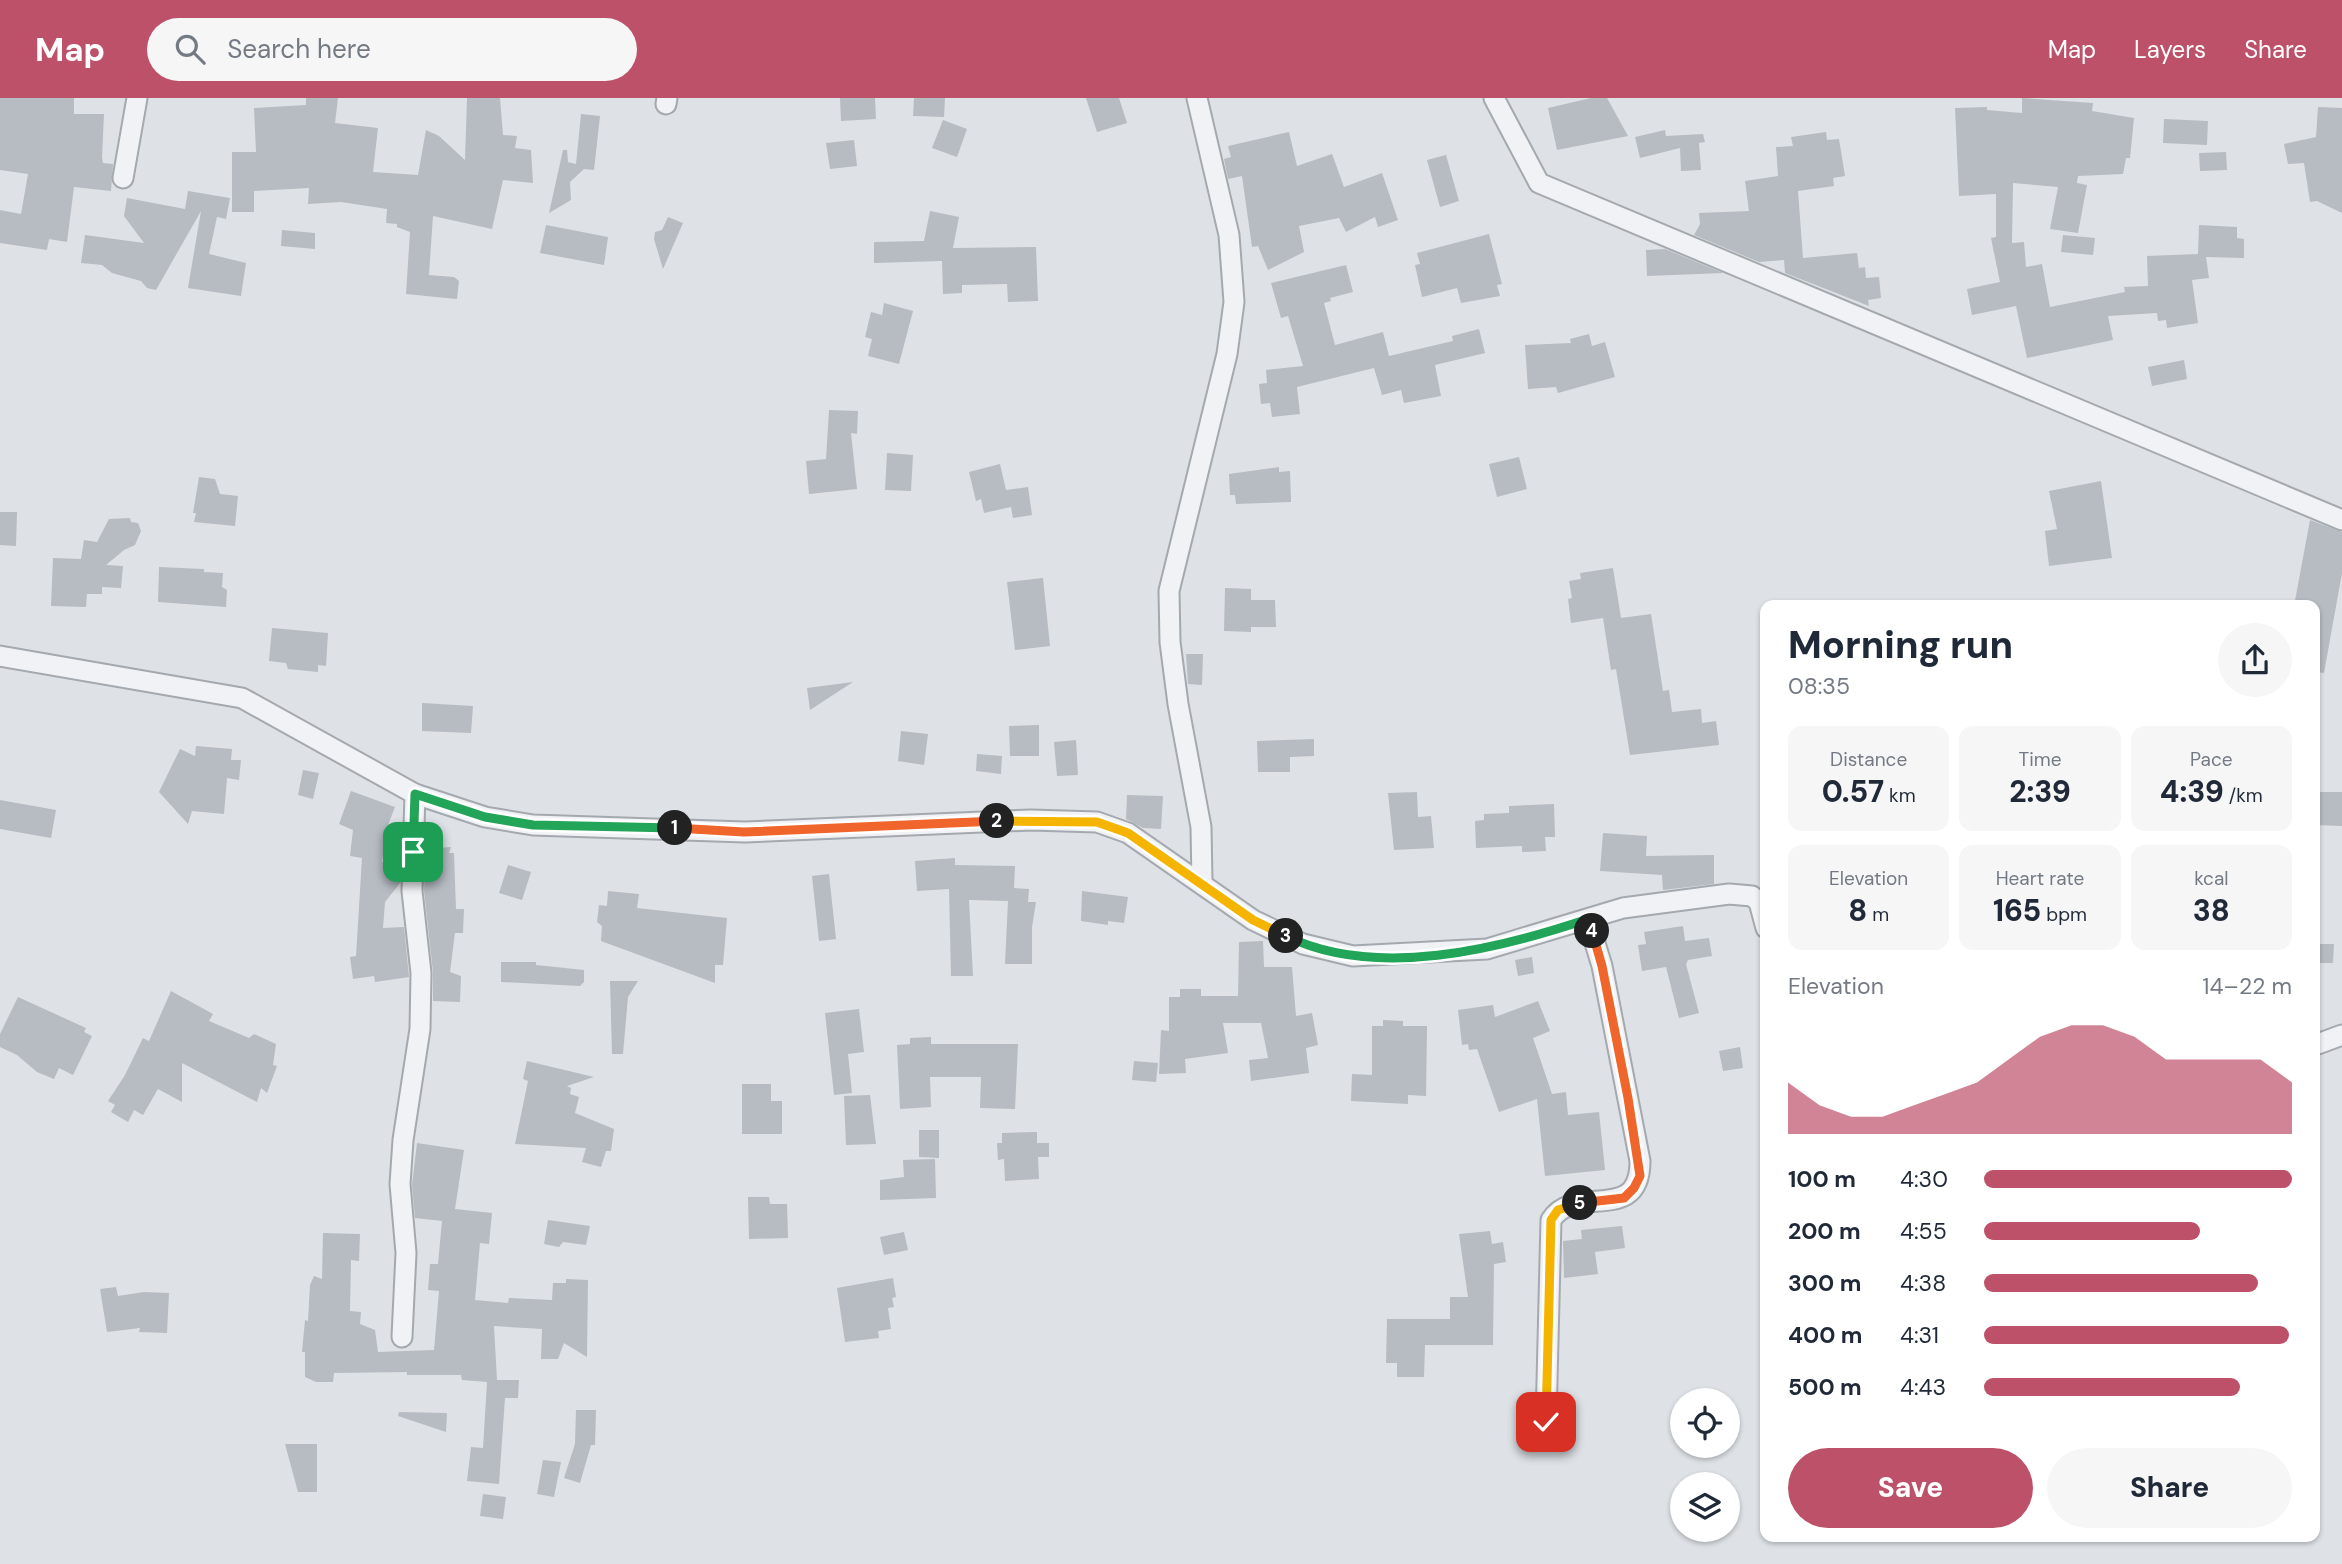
<!DOCTYPE html>
<html lang="en">
<head>
<meta charset="utf-8">
<style>
	body { margin:0; font-family:"DM Sans",sans-serif; background:#f6f6f7; color:#1f2937; height:100vh; display:flex; flex-direction:column; font-size:26px; white-space:nowrap }
	* { box-sizing:border-box; margin:0 }
	p { font-size:23px; color:#747a83 }
	.icon { flex:none; width:38px; height:38px; fill:none; stroke:currentColor; stroke-width:2; stroke-linecap:round; stroke-linejoin:round }
	.map { position:relative; flex:1; overflow:hidden }
	.drawer { position:absolute; left:1760px; top:502px; width:560px; height:942px; display:flex; flex-direction:column; background:#fff; border-radius:14px; box-shadow:0 2px 5px #0004 }
	.drawer>* { flex:none }
	.tools { position:absolute; left:1670px; top:1290px; display:grid; gap:14px }
	.tools a { display:grid; place-items:center; width:70px; height:70px; border-radius:50%; background:#fff; box-shadow:0 2px 5px #0004; font-size:35px }
	.pin { position:absolute; display:grid; place-items:center; width:60px; height:60px; color:#fff; margin:-30px; border-radius:14px; box-shadow:0 4px 10px #0006 }
	.km { position:absolute; width:35px; height:35px; margin:-18px; border-radius:50%; background:#222; color:#fff; font-size:19px; line-height:35px; text-align:center }
	.round { display:grid; place-items:center; flex:none; width:74px; height:74px; border-radius:37px; background:#f6f6f7 }
	.headline { display:flex; align-items:center; justify-content:space-between; height:119px; padding:0 28px }
	h1 { font-size:38px; font-weight:800; line-height:52px }
	.stats { display:grid; grid-template-columns:repeat(3,1fr); gap:10px; height:119px; padding:7px 28px }
	.stats div { display:grid; align-content:center; border-radius:14px; background:#f6f6f7; text-align:center }
	.stats b { font-size:30px; font-weight:800 }
	.stats small { font-size:19px; font-weight:400 }
	.stats p { font-size:19px }
	.chart { height:196px; padding:14px 28px }
	.chart p { display:flex; justify-content:space-between }
	.chart svg { width:100%; height:126px; margin-top:7px; fill:#bd516a; opacity:.7 }
	.action { display:flex; gap:14px; margin-top:auto; padding:14px 28px }
	.action a { flex:1; height:80px; border-radius:42px; background:#bd516a; color:#fff; font-size:28px; font-weight:800; line-height:80px; text-align:center }
	.action a+a { background:#f6f6f7; color:#1f2937 }
	ul { padding:0 28px; list-style:none; font-size:23px }
	li { display:grid; grid-template-columns:112px 84px 1fr; align-items:center; height:52px }
	li i { height:18px; border-radius:9px; background:#bd516a }
	header { display:flex; align-items:center; gap:42px; box-sizing:border-box; height:98px; padding:0 35px; background:#bd516a; color:#fff }
	header strong { font-size:33px }
	nav { display:flex; gap:38px; margin-inline-start:auto; font-size:24px }
	.search { width:490px; height:63px; background:#f6f6f7; display:flex; align-items:center; gap:18px; box-sizing:border-box; padding:0 24px; border-radius:38px; color:#747a83; font-size:26px }
	.map>svg:first-child { display:block }
	.building { fill:#b6bcc2 }
	.lines { fill:none; stroke-linecap:round; stroke-linejoin:round }
	.minor-casing { stroke:#a4a9af; stroke-width:23 }
	.minor { stroke:#f1f2f5; stroke-width:19 }
	.split-1-casing { stroke:#fff; stroke-width:14 }
	.split-2-casing { stroke:#fff; stroke-width:14 }
	.split-3-casing { stroke:#fff; stroke-width:14 }
	.split-4-casing { stroke:#fff; stroke-width:14 }
	.split-5-casing { stroke:#fff; stroke-width:14 }
	.split-6-casing { stroke:#fff; stroke-width:14 }
	.split-1 { stroke:#22a559; stroke-width:9 }
	.split-2 { stroke:#f0652b; stroke-width:9 }
	.split-3 { stroke:#f5b400; stroke-width:9 }
	.split-4 { stroke:#22a559; stroke-width:9 }
	.split-5 { stroke:#f0652b; stroke-width:9 }
	.split-6 { stroke:#f5b400; stroke-width:9 }
</style>
</head>
<body>
<header>
<strong>Map</strong>
<div class="search"><svg class="icon" aria-label="search" viewBox="0 0 24 24"><circle cx="10" cy="10" r="6"/><path d="M15 15l6 6"/></svg>Search here</div>
<nav><a>Map</a><a>Layers</a><a>Share</a></nav>
</header>
<div class="map">
<svg width="2342" height="1466" viewBox="0 0 2342 1466">
	<rect width="100%" height="100%" fill="#dee2e6"/>
	<g class="building">
		<path d="M0,0h74v16h30l-2,43 1,6 10,1 -2,27 -37,-4 -7,55 -18,-3 -2,11 -47,-7v-33l21,4 7,-40 -28,-4z"/>
		<path d="M306,0h32l-3,25 43,5 -5,44 45,3 8,-45 13,6 26,24 2,-62h33l3,37 14,1 -2,12 16,2 2,33 -30,-3 -11,49 -59,-13 -4,59 25,2 5,4 -2,18 -51,-5 4,-62 -13,-5v-3l-11,-1 1,-14 -46,-7 -33,2 1,-16 -55,3v21h-22v-60h24l-2,-44 52,-3z"/>
		<path d="M840,0h35l1,21 -35,2z"/>
		<path d="M914,0h31l-1,19 -31,-1z"/>
		<path d="M1086,0h33l8,25 -30,9z"/>
		<path d="M1591,0h16l21,38 -71,14 -9,-42z"/>
		<path d="M2022,0l71,5 -1,8 42,7 -4,40h-4l-3,16 -45,2 -1,7 10,2 -9,48 -28,-4 8,-42 -45,-4 -1,60 12,-1 2,25 16,-3 8,43 75,-15 -1,-5 24,-1 -1,-30 51,-2 1,-29 38,2v11l7,1v19l-38,-1 3,21 -17,2 6,43 -31,5 -1,-8 -8,1 -1,-8 -49,3 5,24 -86,18 -11,-52 -44,9 -5,-26 33,-7 -9,-44 5,-1v-43l-37,2 -4,-88 32,-1v3l35,3z"/>
		<path d="M2318,9l24,1v105l-25,-12 -7,1 -6,-39 -16,1 -4,-20 32,-7z"/>
		<path d="M581,16l19,2 -6,54 -10,-1 -14,13 1,18 -22,13 14,-63h4l1,12 8,2z"/>
		<path d="M2164,21l44,2 -1,24 -44,-2z"/>
		<path d="M943,22l24,9 -10,28 -25,-9z"/>
		<path d="M1665,32l1,6 37,-2 2,8 -6,1 2,27 -20,1 -1,-23 -40,10 -5,-21z"/>
		<path d="M1289,34l8,34 35,-12 12,33 38,-14 16,47 -20,7 -3,-10 -29,15 -7,-14 -40,8 5,26 -36,18 -10,-24 -6,1 -10,-71 -14,3 -4,-20 7,-2 -3,-11z"/>
		<path d="M1826,34l1,8 12,-1 6,37 -12,2 1,8 -36,5 5,67 54,-5 2,15 6,-1 1,11 13,-1 2,21 -13,2 1,6 -84,-33 -1,-13 -25,2 -65,-27 6,-11 -1,-11 50,-2 -4,-30 33,-5 -2,-29 17,-1 -2,-9z"/>
		<path d="M854,42l3,26 -27,3 -4,-26z"/>
		<path d="M2226,54l1,18 -27,1 -1,-18z"/>
		<path d="M1446,57l13,46 -19,6 -13,-47z"/>
		<path d="M188,93l42,7 -4,21 -9,-2 -8,37 37,9 -5,33 -53,-8 13,-77 -45,79 -9,-2 -6,-7 -29,-8 -10,-8 -21,-2 4,-28 59,8 -20,-27 3,-18 58,11z"/>
		<path d="M930,113l29,6 -6,31 83,-1 2,54 -30,1 -1,-18 -45,1v8l-19,1 -1,-33 -68,2v-21l50,-1z"/>
		<path d="M668,119l15,6 -20,46 -9,-30 1,-7 7,-2z"/>
		<path d="M546,127l62,12 -4,28 -64,-12z"/>
		<path d="M282,132l33,3v16l-34,-3z"/>
		<path d="M1489,136l13,50 -5,1 3,11 -39,7 -4,-15 -35,9 -7,-32 5,-1 -3,-11z"/>
		<path d="M2063,137l32,3 -2,17 -32,-3z"/>
		<path d="M1665,151l58,24 -76,3 -1,-26z"/>
		<path d="M1346,167l7,27 -23,6 1,3 -7,2 11,42 48,-13 6,24 64,-15 -1,-5 27,-7 6,24 -50,12 6,31 -37,7 -3,-13 -19,5 -8,-27 -77,19 3,27 -28,3 -2,-14 -9,1 -2,-20 8,-1 -1,-13 37,-4 -15,-50 -7,2 -10,-35z"/>
		<path d="M884,205l29,8 -14,53 -31,-8 4,-17 -7,-2 6,-25 11,3z"/>
		<path d="M1589,236l3,12 13,-4 10,35 -57,16 -2,-6 -28,2 -3,-44 46,-2 -1,-4z"/>
		<path d="M2184,262l3,19 -35,7 -4,-19z"/>
		<path d="M829,312l29,1 -1,23 -6,-1 6,56 -48,5 -3,-33 20,-2z"/>
		<path d="M887,355l26,2 -2,36 -26,-1z"/>
		<path d="M1519,359l8,32 -30,8 -8,-33z"/>
		<path d="M1000,366l6,26 22,-3 4,28 -19,3 -2,-11 -27,6 -3,-14 -5,2 -7,-29z"/>
		<path d="M1279,369v5l11,-1 1,31 -55,2 -1,-9h-5l-1,-21z"/>
		<path d="M199,379l16,2 5,15 18,2 -3,30 -41,-4 2,-9h-3z"/>
		<path d="M2101,383l11,77 -63,8 -4,-35 12,-2 -8,-38z"/>
		<path d="M0,414h17l-1,34 -16,-1z"/>
		<path d="M130,420l1,4 7,1 3,8 -6,14 -11,5 -18,15 17,1 -2,22 -19,-1v7h-15l-1,13 -35,-1 2,-48 28,1 3,-19 13,2 12,-23z"/>
		<path d="M2310,422l32,12v41l-18,100 -9,-1v-66h-21z"/>
		<path d="M159,469l45,2v3l19,1 -1,14 5,3 -1,17 -68,-5z"/>
		<path d="M1613,470l8,50 30,-4 12,77 6,-1 3,22 29,-3 1,14 14,-2 3,24 -89,10 -14,-86 -5,1 -8,-52 -32,5 -3,-24 4,-1 -3,-17 12,-2 -1,-6z"/>
		<path d="M1043,480l7,68 -35,4 -8,-68z"/>
		<path d="M1225,490l26,1v11h24l1,27h-25v5l-27,-1z"/>
		<path d="M272,530l56,5 -2,33 -8,-1v7l-30,-3 -2,-6 -17,-2z"/>
		<path d="M1186,556h17l-1,31 -14,-1z"/>
		<path d="M853,584l-43,28 -3,-22z"/>
		<path d="M422,605l51,3 -2,27 -49,-2z"/>
		<path d="M1039,627v31h-29l-1,-30z"/>
		<path d="M901,633l27,3 -4,31 -26,-4z"/>
		<path d="M1314,641v17l-24,1v15h-32l-1,-31z"/>
		<path d="M1076,642l2,35 -21,1 -3,-34z"/>
		<path d="M196,648l36,3 -1,11h10l-2,20 -12,-2 -3,36 -32,-3 -4,13 -29,-32 21,-43 15,7z"/>
		<path d="M977,656l25,2 -1,18 -25,-3z"/>
		<path d="M303,672l16,3 -6,26 -15,-4z"/>
		<path d="M351,693l44,16 -9,23 -4,32 19,1 -1,20 -15,19 -2,26 21,-1 5,50 -34,5 -1,-6 -21,3 -3,-22 6,-1 6,-98 -12,-2 3,-26 -14,-6z"/>
		<path d="M1417,694l1,25 13,-1 3,32 -40,2 -6,-57z"/>
		<path d="M2315,694h27v34l-27,-1z"/>
		<path d="M1127,697l36,1 -2,33 -18,-1 -17,-9z"/>
		<path d="M0,702l56,10 -5,28 -51,-9z"/>
		<path d="M1554,706l1,33h-10l1,14 -24,1v-6l-46,2 -1,-27 9,-1v-6l25,-1v-7z"/>
		<path d="M1603,735l44,3 -1,20 68,-1v29l-51,6 -1,-15 -62,-4z"/>
		<path d="M451,749l-2,6h5l2,56h8l-1,24h-8l-5,39 11,4 -1,26 -27,-1v-29l-9,-81 2,-42z"/>
		<path d="M955,760v7l60,1 -1,22 15,1 -1,13h8l-4,25v37h-27l3,-63 -39,-1 4,76h-22l-2,-87 -32,2 -2,-30z"/>
		<path d="M508,767l23,7 -9,28 -23,-7z"/>
		<path d="M829,776l7,65 -17,2 -7,-65z"/>
		<path d="M608,793l31,3 -2,14 90,10 -4,47h-8v18l-114,-42 1,-15 -5,-4 2,-17 8,1z"/>
		<path d="M1082,793l46,6 -4,26 -16,-2v4l-27,-4z"/>
		<path d="M1683,828l2,15 24,-3 3,18 -24,4 -2,4 13,49 -20,5 -13,-51 -24,4 -4,-26 8,-1 -2,-12z"/>
		<path d="M1263,843l1,26h28l4,49 16,-3 6,32 -12,3 3,25 -58,8 -2,-21 19,-2 -7,-35h-38l5,30 -43,6 1,14 -27,1 2,-44 8,1v-34h11v-8h21v7h37l1,-54z"/>
		<path d="M2315,846h19l-1,19h-18z"/>
		<path d="M1532,859l2,16 -16,3 -3,-16z"/>
		<path d="M501,864h35v3l48,5v12l-4,4 -79,-4z"/>
		<path d="M610,883h28l-10,16 -5,57h-11z"/>
		<path d="M171,893l42,23 -4,7 40,17 5,-4 22,10 -3,21 4,1 -10,27 -6,-5 -4,14 -75,-39v39l-24,-13 -15,26 -9,-5 -6,12 -17,-10 4,-7 -7,-4 17,-26 18,-37 6,3z"/>
		<path d="M18,899l68,31 -2,4 8,4 -19,39 -14,-7 -5,11 -17,-7 -20,-17 -17,-8v-13z"/>
		<path d="M1538,903l12,30 -17,7 19,56 14,-2 2,23 31,-3 6,58 -60,6 -8,-77 -38,13 -22,-63 -8,1 -1,-6 -6,1 -4,-35 35,-5 2,12z"/>
		<path d="M859,911l5,43 -16,2 4,39 -18,2 -9,-82z"/>
		<path d="M1383,922l20,1v5h24l-1,70 -18,-1v9l-57,-3 1,-27 20,1v-49h11z"/>
		<path d="M931,939v7h87l-3,65 -35,-1 1,-31h-51l1,30 -31,2 -3,-64 13,-1v-6z"/>
		<path d="M1740,949l3,21 -20,3 -4,-20z"/>
		<path d="M527,963l67,16 -27,9 4,2 -1,6 9,3 -4,16 39,16 -3,22h-5l-5,16 -19,-5 4,-14 -71,-4 13,-63 -5,-2z"/>
		<path d="M1134,963l24,2 -2,19 -24,-2z"/>
		<path d="M742,986h29v17h11v33h-40z"/>
		<path d="M870,997l6,49 -30,1 -2,-49z"/>
		<path d="M919,1032h20v28l-20,-1z"/>
		<path d="M1037,1034v11h12v14h-11l1,22 -34,2 -1,-22 -6,1 -1,-17h5v-10z"/>
		<path d="M417,1045l47,7 -9,59 37,4 -3,31 -9,-1 -5,57 33,3 1,-5 43,2 1,-17h13v-4l22,1 -1,77 -23,-14 -6,16h-17l1,-30 -48,-3 3,54h22l-1,18h-13l-6,86 -32,-3 4,-34 12,1 4,-66 -25,-2 -1,-5h-54v-3l-73,1 -1,9h-17l-11,-5v-25h-3l3,-32 3,1 2,-36 4,-9 8,3 1,-46 37,1 -1,27 -8,-1 -1,51 11,1 -1,12 15,6 3,22 56,-2 5,-59 -11,-1 2,-26h8l4,-43 -27,-3 -3,-33z"/>
		<path d="M935,1061l1,39 -56,2v-20l24,-3 -1,-17z"/>
		<path d="M748,1099h21l1,7h17l1,34 -39,1z"/>
		<path d="M548,1122l42,6 -4,19 -23,-3 -4,5 -15,-3z"/>
		<path d="M1622,1128l3,22 -30,4 3,22 -34,4 -1,-37 19,-2 -1,-9z"/>
		<path d="M1490,1133l2,13 11,-2 3,20 -12,2 -1,81h-68l-1,32h-27v-14h-11l1,-44h63v-22h18l-9,-63z"/>
		<path d="M904,1134l4,18 -24,5 -4,-18z"/>
		<path d="M893,1180l3,19 -4,1 2,9 -6,1 3,21 -13,2 1,7 -34,4 -8,-54z"/>
		<path d="M116,1189l2,9 26,-4 25,1 -2,40 -28,-1 1,-4 -33,4 -7,-43z"/>
		<path d="M576,1312h20l-1,35h-4l-11,38 -16,-5 11,-34z"/>
		<path d="M399,1314l48,1 -1,19 -48,-16z"/>
		<path d="M285,1346h32v48h-19z"/>
		<path d="M543,1362l18,2 -7,35 -17,-3z"/>
		<path d="M483,1396l23,3 -3,22 -23,-3z"/>
	</g>
	<g class="lines">
		<defs>
			<g id="minor">
				<path d="M1197,0l32,137 5,67 -7,52 -58,237 1,51 8,62 23,123 1,55"/>
				<path d="M1494,0l45,85 803,337"/>
				<path d="M666,6l1,-6"/>
				<path d="M123,80l14,-80"/>
				<path d="M0,558l242,42 173,96 70,23 48,8 212,7 286,-12 66,2 31,11 125,87 50,24 50,12 134,-7 136,-41 106,-14 23,2 7,6 7,26"/>
				<path d="M2315,947l27,-10"/>
				<path d="M402,1239l4,-84 -6,-69 3,-44 17,-111 1,-56 -9,-82 3,-97"/>
				<path d="M1546,1324l5,-202c24,-38 89,6 89,-59l-38,-195 -14,-46"/>
			</g>
		</defs>
		<use href="#minor" class="minor-casing"/>
		<use href="#minor" class="minor"/>
	</g>
	<g class="lines">
		<defs>
			<path id="split-1" d="M413,754l2,-58 70,23 48,8 142,3"/>
			<path id="split-2" d="M675,730l69,4 253,-11"/>
			<path id="split-3" d="M997,723l100,1 31,11 125,87 33,16"/>
			<path id="split-4" d="M1286,838c90,44 213,13 302,-17l4,12"/>
			<path id="split-5" d="M1580,1105l44,-5 10,-10 6,-12 -12,-78 -26,-132 -10,-35"/>
			<path id="split-6" d="M1546,1324l5,-202 7,-10 22,-7"/>
		</defs>
		<use href="#split-1" class="split-1-casing"/>
		<use href="#split-2" class="split-2-casing"/>
		<use href="#split-3" class="split-3-casing"/>
		<use href="#split-4" class="split-4-casing"/>
		<use href="#split-5" class="split-5-casing"/>
		<use href="#split-6" class="split-6-casing"/>
		<use href="#split-1" class="split-1"/>
		<use href="#split-2" class="split-2"/>
		<use href="#split-3" class="split-3"/>
		<use href="#split-4" class="split-4"/>
		<use href="#split-5" class="split-5"/>
		<use href="#split-6" class="split-6"/>
	</g>
</svg>
<div class="tools">
<a><svg class="icon" aria-label="locate" viewBox="0 0 24 24"><circle cx="12" cy="12" r="6"/><path d="M12 2v4M12 18v4M2 12h4M18 12h4"/></svg></a>
<a><svg class="icon" aria-label="layers" viewBox="0 0 24 24"><path d="M12 4l9 5-9 5-9-5zM3 14l9 5 9-5"/></svg></a>
</div>
<div class="pin" style="left:413px;top:754px;background:#1e9e55"><svg class="icon" aria-label="arrive" viewBox="0 0 24 24"><path d="M6 21V4h12l-3 4 3 4H6"/></svg></div>
<div class="pin" style="left:1546px;top:1324px;background:#d93025"><svg class="icon" aria-label="check" viewBox="0 0 24 24"><path d="M5 12l5 5 9-10"/></svg></div>
<b class="km" style="left:675px;top:730px">1</b>
<b class="km" style="left:997px;top:723px">2</b>
<b class="km" style="left:1286px;top:838px">3</b>
<b class="km" style="left:1592px;top:833px">4</b>
<b class="km" style="left:1580px;top:1105px">5</b>
<section class="drawer">
<div class="headline"><div><h1>Morning run</h1><p>08:35</p></div><a class="round"><svg class="icon" aria-label="share" viewBox="0 0 24 24"><path d="M12 15V3M7 8l5-5 5 5M5 13v7h14v-7"/></svg></a></div>
<div class="stats">
<div><p>Distance</p><b>0.57<small> km</small></b></div>
<div><p>Time</p><b>2:39</b></div>
<div><p>Pace</p><b>4:39<small> /km</small></b></div>
</div>
<div class="stats">
<div><p>Elevation</p><b>8<small> m</small></b></div>
<div><p>Heart rate</p><b>165<small> bpm</small></b></div>
<div><p>kcal</p><b>38</b></div>
</div>
<div class="chart"><p><span>Elevation</span>14–22 m</p>
<svg viewBox="0 0 160 44" preserveAspectRatio="none"><path d="M0 44V26L10 34L20 38L30 38L40 34L50 30L60 26L70 18L80 10L90 6L100 6L110 10L120 18L130 18L140 18L150 18L160 26V44z"/></svg>
</div>
<ul>
<li><b>100 m</b>4:30<i style="width:100%"></i></li>
<li><b>200 m</b>4:55<i style="width:70%"></i></li>
<li><b>300 m</b>4:38<i style="width:89%"></i></li>
<li><b>400 m</b>4:31<i style="width:99%"></i></li>
<li><b>500 m</b>4:43<i style="width:83%"></i></li>
</ul>
<div class="action"><a>Save</a><a>Share</a></div>
</section>
</div>
</body>
</html>
